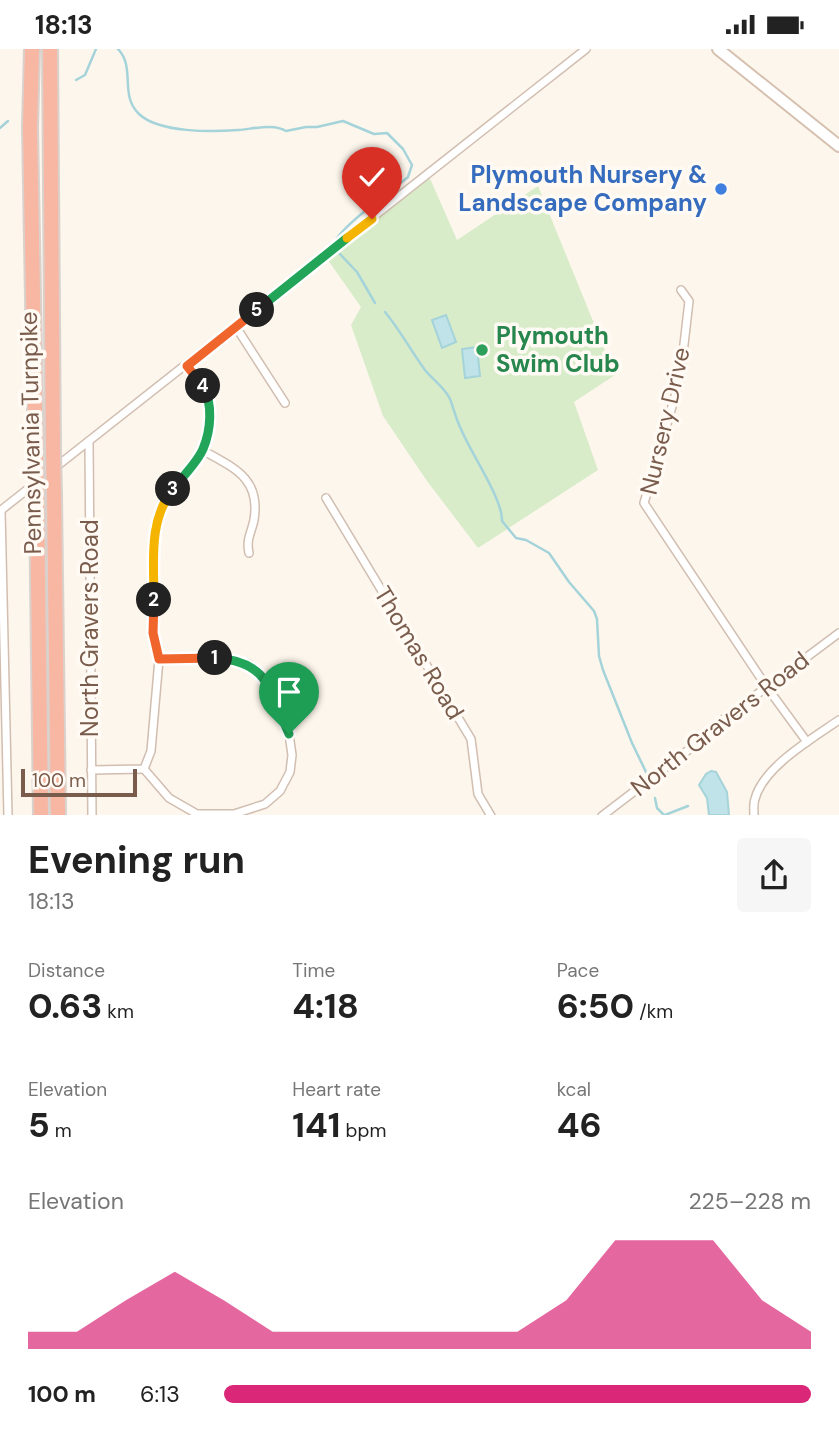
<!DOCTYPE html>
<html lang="en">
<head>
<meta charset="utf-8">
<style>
	body { margin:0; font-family:"DM Sans",sans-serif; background:#f6f6f6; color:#222; height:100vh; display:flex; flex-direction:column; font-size:26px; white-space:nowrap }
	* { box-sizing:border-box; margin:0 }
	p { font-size:23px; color:#767676 }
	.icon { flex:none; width:38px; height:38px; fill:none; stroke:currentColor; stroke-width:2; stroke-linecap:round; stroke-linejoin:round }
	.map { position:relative; height:766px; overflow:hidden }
	.details { display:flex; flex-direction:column; background:#fff; flex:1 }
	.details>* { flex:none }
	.scale { position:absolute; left:21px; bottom:18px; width:116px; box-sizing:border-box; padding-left:7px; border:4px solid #7a5c4d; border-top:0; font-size:19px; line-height:24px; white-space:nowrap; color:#7a5c4d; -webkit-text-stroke:5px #fffaf3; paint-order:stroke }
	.pin { position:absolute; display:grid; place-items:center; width:60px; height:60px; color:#fff; margin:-72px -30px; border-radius:50% 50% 50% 0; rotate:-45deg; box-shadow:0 0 7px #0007 }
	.pin .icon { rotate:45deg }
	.km { position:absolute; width:35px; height:35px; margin:-18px; border-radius:50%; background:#222; color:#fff; font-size:19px; line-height:35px; text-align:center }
	.round { display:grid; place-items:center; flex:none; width:74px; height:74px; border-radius:7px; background:#f6f6f6 }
	.head { display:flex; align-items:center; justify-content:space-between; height:119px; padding:0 28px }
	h1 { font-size:38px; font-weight:700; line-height:52px }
	.metrics { display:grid; grid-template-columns:repeat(3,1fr); gap:10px; height:119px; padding:7px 28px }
	.metrics div { display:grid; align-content:center }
	.metrics b { font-size:35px; font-weight:700 }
	.metrics small { font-size:19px; font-weight:400 }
	.metrics p { font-size:19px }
	.chart { height:196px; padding:14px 28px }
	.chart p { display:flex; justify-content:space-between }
	.chart svg { width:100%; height:126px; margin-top:7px; fill:#db2777; opacity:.7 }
	ul { padding:0 28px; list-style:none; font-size:23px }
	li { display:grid; grid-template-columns:112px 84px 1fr; align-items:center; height:52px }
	li i { height:18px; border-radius:9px; background:#db2777 }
	.status { display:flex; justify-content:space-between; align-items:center; height:49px; padding:0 35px; background:#fff; direction:ltr }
	.status svg { height:19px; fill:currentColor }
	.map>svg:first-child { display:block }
	.green { fill:#d8ecc9 }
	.water { fill:#bfe3e8; stroke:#a5d3da; stroke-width:2 }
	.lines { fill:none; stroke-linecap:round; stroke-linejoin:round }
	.stream { stroke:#a5d3da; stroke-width:2.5 }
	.street-casing { stroke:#d1beb0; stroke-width:10 }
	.secondary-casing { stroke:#d6c0b0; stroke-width:14 }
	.highway-casing { stroke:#dad1cd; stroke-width:18 }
	.street { stroke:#fff; stroke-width:7 }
	.secondary { stroke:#fff; stroke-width:10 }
	.highway { stroke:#f7b7a3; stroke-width:14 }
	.highway-bridge-casing { stroke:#dad1cd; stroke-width:18; stroke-linecap:butt }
	.highway-bridge { stroke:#f7b7a3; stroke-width:14 }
	.split-1-casing { stroke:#fff; stroke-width:14 }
	.split-2-casing { stroke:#fff; stroke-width:14 }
	.split-3-casing { stroke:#fff; stroke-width:14 }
	.split-4-casing { stroke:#fff; stroke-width:14 }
	.split-5-casing { stroke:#fff; stroke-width:14 }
	.split-6-casing { stroke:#fff; stroke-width:14 }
	.split-7-casing { stroke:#fff; stroke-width:14 }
	.split-1 { stroke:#22a559; stroke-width:9 }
	.split-2 { stroke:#f0652b; stroke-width:9 }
	.split-3 { stroke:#f5b400; stroke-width:9 }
	.split-4 { stroke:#22a559; stroke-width:9 }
	.split-5 { stroke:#f0652b; stroke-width:9 }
	.split-6 { stroke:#22a559; stroke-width:9 }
	.split-7 { stroke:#f5b400; stroke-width:9 }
	.shop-dot { fill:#3f7fe0; stroke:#fffaf3; stroke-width:2.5 }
	.leisure-dot { fill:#2e9e5b; stroke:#fffaf3; stroke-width:2.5 }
	.labels { text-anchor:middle; stroke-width:7; stroke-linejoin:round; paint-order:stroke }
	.shop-label { font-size:24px; font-weight:bold; fill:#366cbe; stroke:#fffaf3; text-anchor:end }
	.leisure-label { font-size:24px; font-weight:bold; fill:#27864d; stroke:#fffaf3; text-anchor:start }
	.street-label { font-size:24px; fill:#7a5c4d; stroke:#fffaf3 }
</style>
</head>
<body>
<div class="status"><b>18:13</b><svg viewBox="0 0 49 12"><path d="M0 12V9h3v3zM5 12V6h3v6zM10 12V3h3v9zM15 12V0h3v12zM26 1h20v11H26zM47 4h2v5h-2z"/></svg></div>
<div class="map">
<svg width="839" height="767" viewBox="0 0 839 767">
	<rect width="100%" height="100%" fill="#fdf6ec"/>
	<path class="green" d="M428,125l29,66 81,-54 77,189 -41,27 24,68 -120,78 -51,-67 -44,-65 -32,-91 10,-18 -36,-51z"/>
	<g class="water">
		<path d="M446,266l10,27 -14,6 -10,-28z"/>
		<path d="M477,298l3,29 -15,2 -3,-29z"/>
		<path d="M711,722l5,1 11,20 2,23h-20l-2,-17 -8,-13 7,-11z"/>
	</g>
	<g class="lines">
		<g class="stream">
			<path d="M118,0c18,19 1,46 21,65 20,19 73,18 99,16 15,-1 36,-7 48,1l20,-4h11l26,-6 31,13 13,-1 16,16 9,16 -4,12c-16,14 -69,50 -74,67"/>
			<path d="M76,31l9,-5 11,-26"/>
			<path d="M0,79l8,-7"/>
			<path d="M338,203l19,20 18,31"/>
			<path d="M385,263c15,18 26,39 40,58 7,9 20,18 25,29 4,10 6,21 11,30 9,23 42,70 41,92l14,17 10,2 23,13 20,29 25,29 3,8 2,37 4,14 29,73 15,31"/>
			<path d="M655,749l2,10 8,8"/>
			<path d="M665,766l23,-9"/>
		</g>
		<defs>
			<g id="street">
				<path d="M681,241l8,11 -9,78 -36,124 122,183 41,56"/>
				<path d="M236,278l49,76"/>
				<path d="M89,392l3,375"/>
				<path d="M202,401c32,18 59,28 52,70 -3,14 -8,19 -5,33"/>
				<path d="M326,449l145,241 7,55 13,22"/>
				<path d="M1,461l7,306"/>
				<path d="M0,462l586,-462"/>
				<path d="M144,720l25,29 28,16h37l31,-10 15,-13 10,-19 2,-17 -3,-21 -18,-44 -11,-17 -11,-9 -15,-5h-75"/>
				<path d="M91,721l53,-1 7,-18 8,-92 -6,-26 2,-109 8,-23 39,-51 9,-37 -2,-17 -9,-16 -13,-14"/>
				<path d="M602,767l119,-91 3,-6 115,-86"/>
				<path d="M754,767c0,-6 -1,-12 1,-17 8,-32 58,-61 84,-79"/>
			</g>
			<path id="secondary" d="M718,0l121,97"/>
			<g id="highway">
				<path d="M32,0l-2,78 6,341"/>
				<path d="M50,0l3,404"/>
				<path d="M54,446l4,321"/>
				<path d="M37,448l4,319"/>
			</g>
		</defs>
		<use href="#street" class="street-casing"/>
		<use href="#secondary" class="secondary-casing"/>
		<use href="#highway" class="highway-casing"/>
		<use href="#street" class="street"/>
		<use href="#secondary" class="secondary"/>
		<use href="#highway" class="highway"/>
		<defs>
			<g id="highway-bridge">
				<path d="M53,404l1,42"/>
				<path d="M36,419l1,29"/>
			</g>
		</defs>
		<use href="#highway-bridge" class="highway-bridge-casing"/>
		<use href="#highway-bridge" class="highway-bridge"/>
	</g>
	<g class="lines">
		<defs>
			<path id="split-1" d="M215,609c54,3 55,33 74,76"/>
			<path id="split-2" d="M154,551l-1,33 6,26 56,-1"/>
			<path id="split-3" d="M154,551c0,-38 -6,-79 19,-111"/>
			<path id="split-4" d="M173,440c9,-12 24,-26 30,-40 8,-19 10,-45 0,-63"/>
			<path id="split-5" d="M203,337l-16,-20 70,-56"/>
			<path id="split-6" d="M257,261l90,-72"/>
			<path id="split-7" d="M347,189l25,-19"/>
		</defs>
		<use href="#split-1" class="split-1-casing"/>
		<use href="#split-2" class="split-2-casing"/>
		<use href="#split-3" class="split-3-casing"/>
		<use href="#split-4" class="split-4-casing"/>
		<use href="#split-5" class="split-5-casing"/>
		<use href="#split-6" class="split-6-casing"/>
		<use href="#split-7" class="split-7-casing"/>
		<use href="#split-1" class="split-1"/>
		<use href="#split-2" class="split-2"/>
		<use href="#split-3" class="split-3"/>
		<use href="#split-4" class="split-4"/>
		<use href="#split-5" class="split-5"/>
		<use href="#split-6" class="split-6"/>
		<use href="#split-7" class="split-7"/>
	</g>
	<circle class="shop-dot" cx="721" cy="140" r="7"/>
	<circle class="leisure-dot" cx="482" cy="301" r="7"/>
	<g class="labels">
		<g class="shop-label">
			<text x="707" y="134">Plymouth Nursery &amp;<tspan x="707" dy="28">Landscape Company</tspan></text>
		</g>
		<g class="leisure-label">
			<text x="496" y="295">Plymouth<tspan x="496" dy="28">Swim Club</tspan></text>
		</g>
		<g class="street-label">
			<text transform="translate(665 372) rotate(-77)" y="8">Nursery Drive</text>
			<text transform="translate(31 384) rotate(-91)" y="8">Pennsylvania Turnpike</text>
			<text transform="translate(90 579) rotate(-90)" y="8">North Gravers Road</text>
			<text transform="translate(419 604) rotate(59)" y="8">Thomas Road</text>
			<text transform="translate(720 675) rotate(-38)" y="8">North Gravers Road</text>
		</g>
	</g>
</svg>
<div class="scale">100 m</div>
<div class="pin" style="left:289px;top:685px;background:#1e9e55"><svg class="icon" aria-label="arrive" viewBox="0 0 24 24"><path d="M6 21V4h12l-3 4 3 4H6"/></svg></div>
<div class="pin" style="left:372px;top:170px;background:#d93025"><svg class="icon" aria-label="check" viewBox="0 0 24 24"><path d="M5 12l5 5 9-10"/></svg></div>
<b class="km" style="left:215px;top:609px">1</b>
<b class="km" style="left:154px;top:551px">2</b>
<b class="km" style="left:173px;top:440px">3</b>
<b class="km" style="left:203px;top:337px">4</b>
<b class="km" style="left:257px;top:261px">5</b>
</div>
<section class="details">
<div class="head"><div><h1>Evening run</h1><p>18:13</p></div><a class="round"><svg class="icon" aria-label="share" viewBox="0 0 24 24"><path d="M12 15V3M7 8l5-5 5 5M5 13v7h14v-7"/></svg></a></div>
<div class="metrics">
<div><p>Distance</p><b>0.63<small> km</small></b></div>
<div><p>Time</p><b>4:18</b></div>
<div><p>Pace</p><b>6:50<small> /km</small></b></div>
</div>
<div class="metrics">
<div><p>Elevation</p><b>5<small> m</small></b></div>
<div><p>Heart rate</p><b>141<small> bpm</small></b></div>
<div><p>kcal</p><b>46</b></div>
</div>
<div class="chart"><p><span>Elevation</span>225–228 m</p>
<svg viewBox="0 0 160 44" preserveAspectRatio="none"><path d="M0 44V38L10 38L20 27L30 17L40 27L50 38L60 38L70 38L80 38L90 38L100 38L110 27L120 6L130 6L140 6L150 27L160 38V44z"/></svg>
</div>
<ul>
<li><b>100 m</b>6:13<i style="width:100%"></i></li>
</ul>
</section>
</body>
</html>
